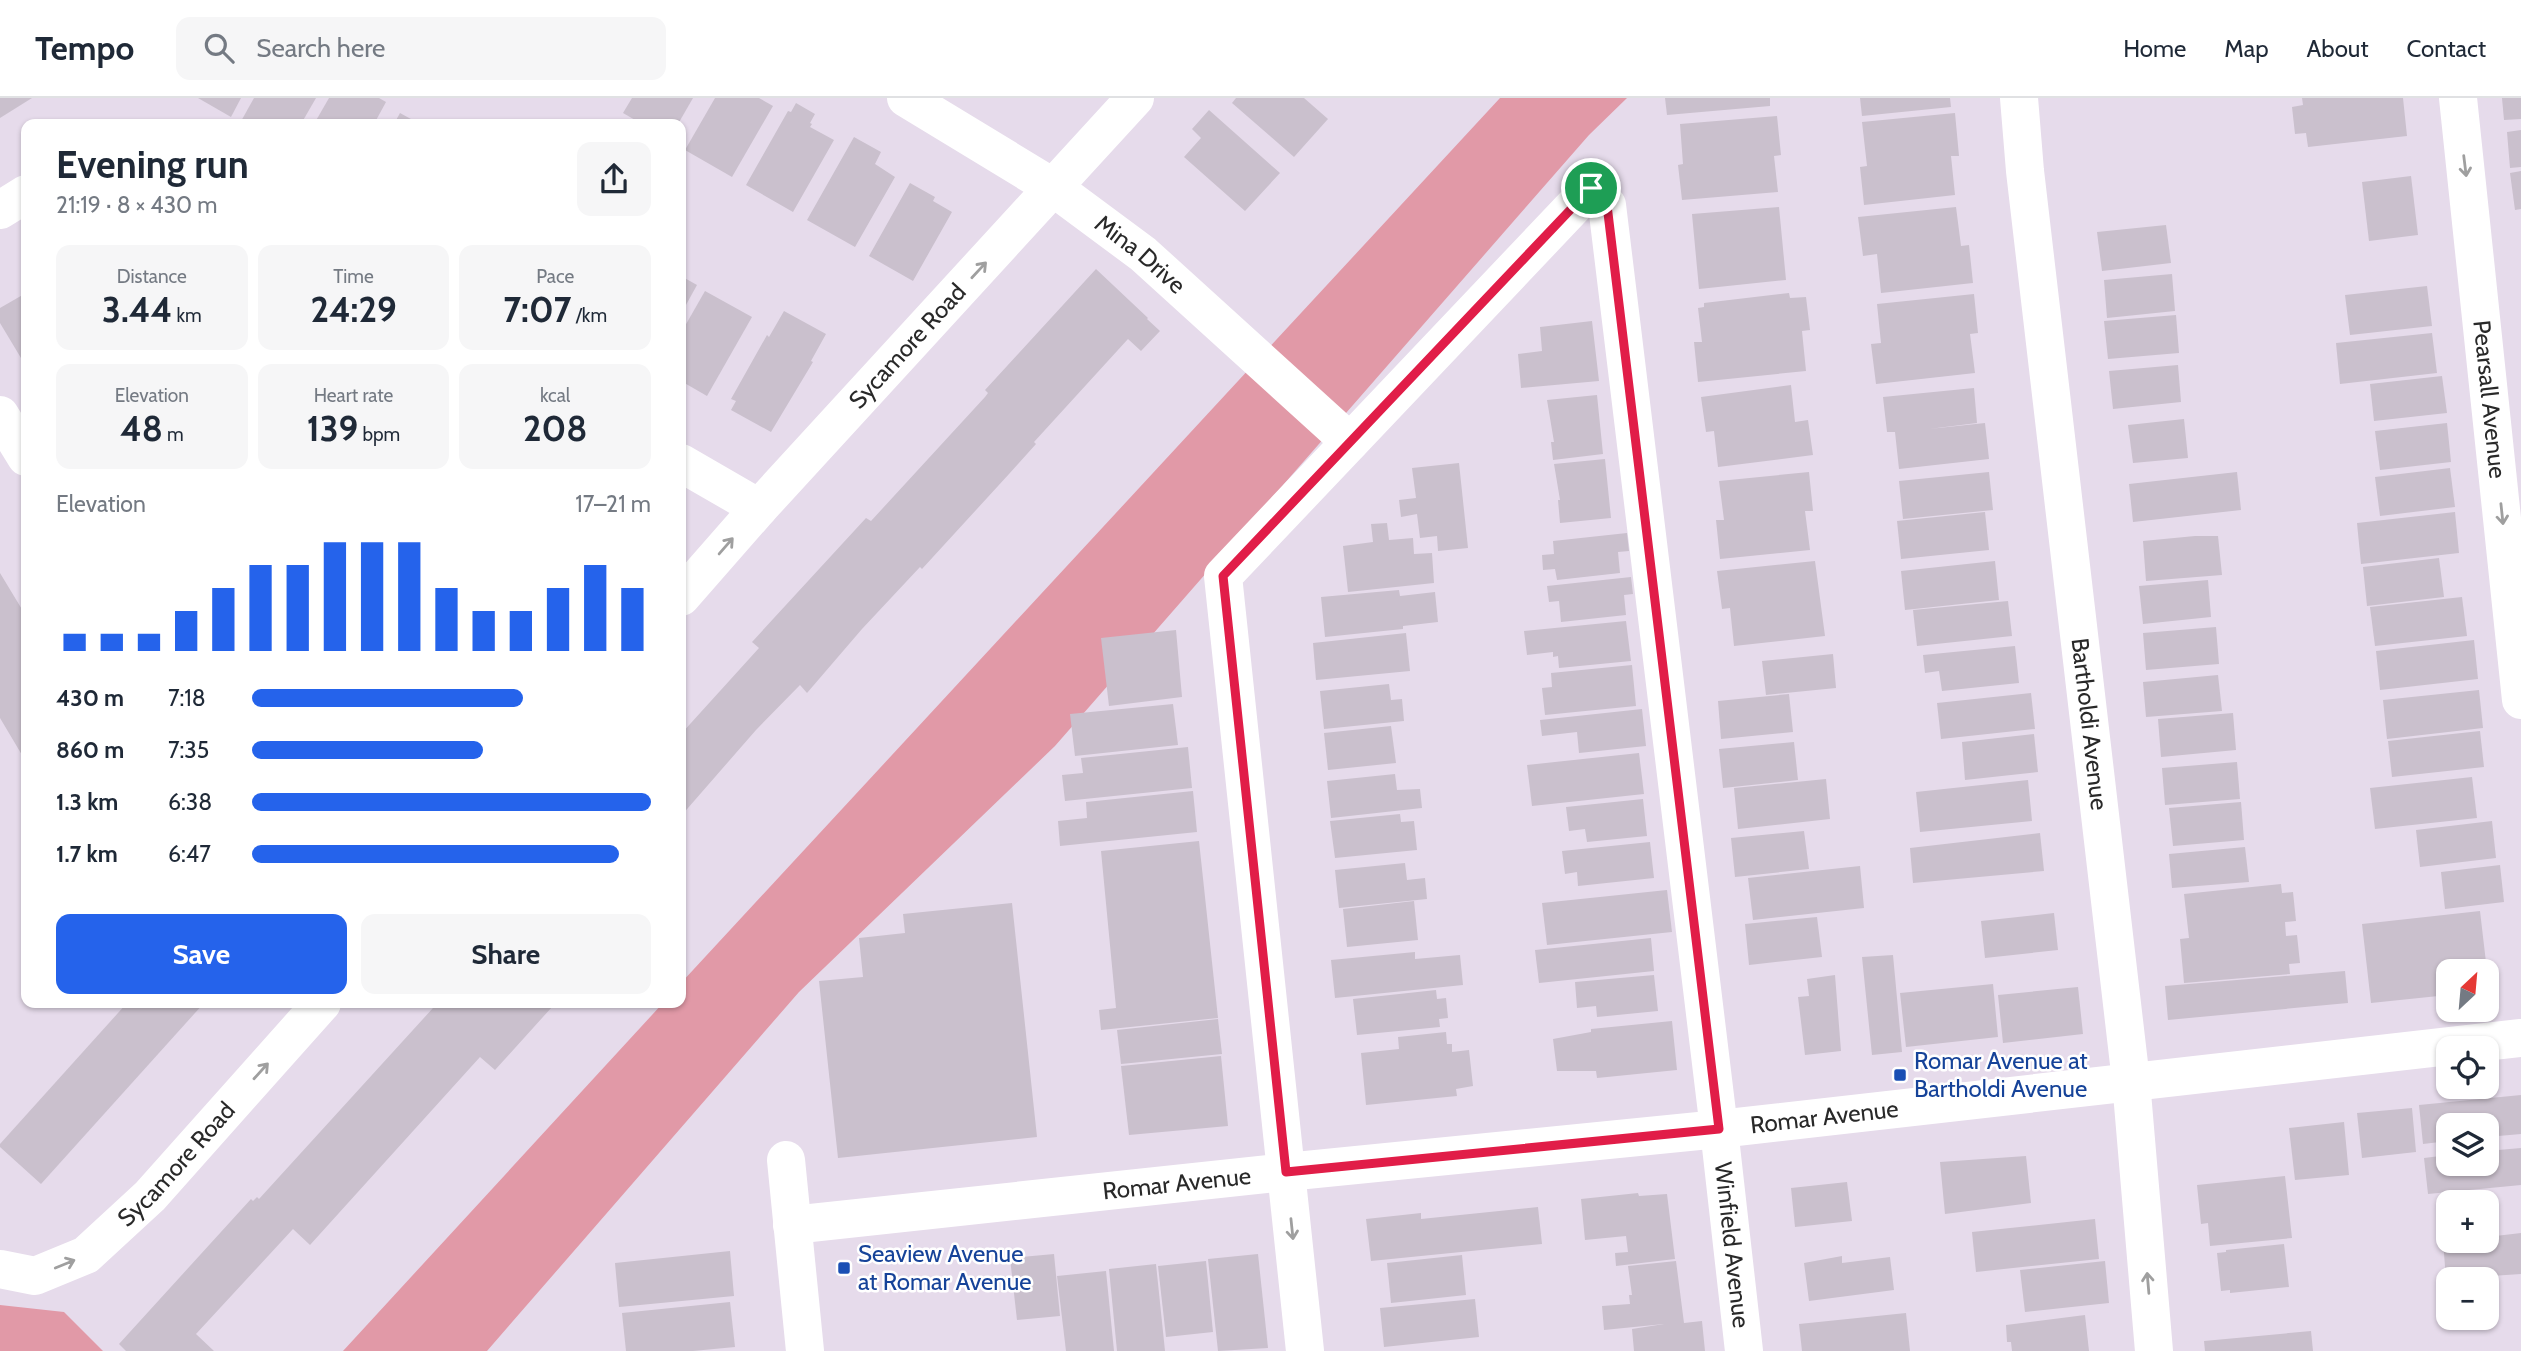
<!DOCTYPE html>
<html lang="en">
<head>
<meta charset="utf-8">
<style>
	body { margin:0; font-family:Cabin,sans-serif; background:#f6f6f7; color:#1f2937; height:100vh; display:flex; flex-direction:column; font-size:26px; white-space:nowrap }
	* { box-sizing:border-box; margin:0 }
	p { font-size:23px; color:#747a83 }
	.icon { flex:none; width:38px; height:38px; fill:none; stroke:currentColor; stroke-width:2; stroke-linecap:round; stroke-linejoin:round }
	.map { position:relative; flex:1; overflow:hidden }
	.side { position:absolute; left:21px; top:21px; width:665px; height:889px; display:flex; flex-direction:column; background:#fff; border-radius:14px; box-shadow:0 2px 5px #0004 }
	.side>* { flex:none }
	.needle { width:46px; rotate:26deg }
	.controls { position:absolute; left:2436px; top:861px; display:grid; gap:14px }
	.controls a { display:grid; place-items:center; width:63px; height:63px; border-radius:14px; background:#fff; box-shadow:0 2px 5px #0004; font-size:35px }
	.pin { position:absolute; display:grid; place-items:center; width:60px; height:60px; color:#fff; margin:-30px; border:4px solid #fff; border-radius:50%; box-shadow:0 2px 7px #0007 }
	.round { display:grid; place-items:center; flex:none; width:74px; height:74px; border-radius:14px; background:#f6f6f7 }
	.summary { display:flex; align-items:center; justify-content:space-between; height:119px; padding:0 35px }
	h1 { font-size:38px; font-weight:700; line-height:52px }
	.stats { display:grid; grid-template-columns:repeat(3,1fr); gap:10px; height:119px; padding:7px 35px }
	.stats div { display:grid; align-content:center; border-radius:14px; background:#f6f6f7; text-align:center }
	.stats b { font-size:35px; font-weight:700 }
	.stats small { font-size:19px; font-weight:400 }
	.stats p { font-size:19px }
	.chart { height:196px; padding:14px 35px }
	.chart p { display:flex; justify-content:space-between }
	.chart svg { width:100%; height:126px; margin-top:7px; stroke:#2563eb; stroke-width:6 }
	.cta { display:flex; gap:14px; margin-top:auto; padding:14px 35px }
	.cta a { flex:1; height:80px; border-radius:14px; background:#2563eb; color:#fff; font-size:28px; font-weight:700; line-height:80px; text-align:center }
	.cta a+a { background:#f6f6f7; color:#1f2937 }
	ul { padding:0 35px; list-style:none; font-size:23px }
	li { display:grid; grid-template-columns:112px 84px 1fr; align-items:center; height:52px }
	li i { height:18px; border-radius:9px; background:#2563eb }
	header { display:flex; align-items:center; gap:42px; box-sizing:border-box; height:98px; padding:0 35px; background:#fff; border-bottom:2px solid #e0e1e3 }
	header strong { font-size:33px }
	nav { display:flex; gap:38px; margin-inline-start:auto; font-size:24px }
	.search { width:490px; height:63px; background:#f6f6f7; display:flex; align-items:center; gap:18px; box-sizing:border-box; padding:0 24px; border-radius:14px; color:#747a83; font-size:26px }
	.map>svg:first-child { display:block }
	.green { fill:#e199a7 }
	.building { fill:#cac0cd }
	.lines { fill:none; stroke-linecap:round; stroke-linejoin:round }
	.minor { stroke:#fff; stroke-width:38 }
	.oneway { stroke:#9f9f9f }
	.route-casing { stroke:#fff; stroke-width:14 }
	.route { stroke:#e11d48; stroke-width:9 }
	.transit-dot { fill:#1a4fb4; stroke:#fff; stroke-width:2.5 }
	.labels { text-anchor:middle; stroke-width:5; stroke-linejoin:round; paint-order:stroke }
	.street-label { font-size:24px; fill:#292929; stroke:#fff }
	.transit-label { font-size:24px; fill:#164399; stroke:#fff; text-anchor:start }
</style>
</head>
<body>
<header>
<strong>Tempo</strong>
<div class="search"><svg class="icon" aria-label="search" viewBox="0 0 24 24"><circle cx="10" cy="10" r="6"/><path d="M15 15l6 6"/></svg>Search here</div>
<nav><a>Home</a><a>Map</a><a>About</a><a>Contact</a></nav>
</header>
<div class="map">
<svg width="2521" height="1253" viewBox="0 0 2521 1253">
	<rect width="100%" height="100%" fill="#e6dbeb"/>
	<g class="green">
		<path d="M1500,0h127l-38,37 -534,611 -256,246 -312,359h-144l320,-348h18v-20z"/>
		<path d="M0,1207l64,7 39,39h-103z"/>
	</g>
	<g class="building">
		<path d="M0,0h32l-32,20z"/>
		<path d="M198,0h43l-10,19z"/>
		<path d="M254,0h62l-15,26h-58l-3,-1z"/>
		<path d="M329,0h50l7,4 -12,22h-60z"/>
		<path d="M632,0h61l-15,26h-36l-19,-11z"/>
		<path d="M715,0h44l14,8 -41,71 -47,-27z"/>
		<path d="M1236,0h68l24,21 -34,38 -62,-54z"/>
		<path d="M1665,0h105v8l-103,9z"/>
		<path d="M1860,0h90l1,9 -89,9z"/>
		<path d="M2302,0h101l4,38 -99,11 -2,-14 -11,1 -3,-27 11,-2z"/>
		<path d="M2502,0h19v21l-17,1z"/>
		<path d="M796,5l19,11 -5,9 2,1 -2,3 24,13 -41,72 -47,-27 42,-74 3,1z"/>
		<path d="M1209,12l71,63 -35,38 -61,-54 17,-19 -9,-9z"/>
		<path d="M400,15l20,11h-26z"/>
		<path d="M1955,15l4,43h-8l4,39 -91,10 -4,-38 7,-1 -5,-44z"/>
		<path d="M1777,18l4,39 -7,1 4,36 -96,8 -4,-35 5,-1 -3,-40z"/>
		<path d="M2521,32v37l-11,1 -3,-36z"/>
		<path d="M854,39l27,15 -6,12 20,13 -40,70 -48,-27z"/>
		<path d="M2521,73v38l-6,1 -5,-37z"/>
		<path d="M2411,78l7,59 -49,6 -7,-59z"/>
		<path d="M910,85l25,14 -2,4 19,11 -39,69 -44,-25z"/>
		<path d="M1779,109l7,73 -87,9 -7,-75z"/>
		<path d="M1956,109l5,39 8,-1 4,38 -92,10 -4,-39 -14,2 -5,-39z"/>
		<path d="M2166,127l5,38 -69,8 -5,-39z"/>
		<path d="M1096,171l52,49 -1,1 13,12 -19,20 -13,-12 -94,103 2,2 -27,30 -87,95 -2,-2 -58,62 -55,64 -7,-8 -44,45 -75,86v-82l78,-86 -7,-6 114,-124 5,3 114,-124 3,-4 -3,-3z"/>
		<path d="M2172,176l3,37 -68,7 -3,-38z"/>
		<path d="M681,178l16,9 -16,29z"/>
		<path d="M2427,188l5,40 -82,9 -5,-40z"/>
		<path d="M705,193l47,26 -45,79 -26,-15v-48z"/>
		<path d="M26,195v62l-5,3 -21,-35v-15z"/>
		<path d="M1789,195l1,5 16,-1 4,33 -8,1 4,40 -108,11 -4,-40h8l-4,-34 6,-1v-4z"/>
		<path d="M1974,196l4,39 -8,1 5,39 -99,11 -5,-40 10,-1 -4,-39z"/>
		<path d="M784,213l42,23 -15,27 2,1 -42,70 -40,-22 5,-9 -5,-2 36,-64 2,2z"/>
		<path d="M2176,217l3,38 -71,6 -4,-38z"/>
		<path d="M1592,223l7,60 -78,7 -3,-34 24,-3 -2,-24z"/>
		<path d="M2432,235l5,40 -97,11 -4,-41z"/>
		<path d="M2178,267l3,37 -68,7 -4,-38z"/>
		<path d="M2442,278l5,37 -73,8 -4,-37z"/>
		<path d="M1791,287l4,37 13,-2 5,35 -95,12 -4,-36 -8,1 -5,-35z"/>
		<path d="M1974,290l3,35 -48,6 56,-6 4,36 -90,10 -4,-37h-8l-4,-35z"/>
		<path d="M1597,297l6,59 -50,6 -2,-18h3l-7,-42z"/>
		<path d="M2184,321l4,39 -55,5 -5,-38z"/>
		<path d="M2447,325l4,39 -71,8 -5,-39z"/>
		<path d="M1605,361l6,59 -51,5 -2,-23h2l-6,-36z"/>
		<path d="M1459,365l9,85 -30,3 -1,-15 -17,2 -3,-24 -16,3 -2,-17 17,-2 -4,-30z"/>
		<path d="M2450,370l5,39 -75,9 -5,-39z"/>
		<path d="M1809,374l4,39h-8l5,39 -90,9 -4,-39h8l-5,-39z"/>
		<path d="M1989,374l4,38 -90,9 -4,-38z"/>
		<path d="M2237,374l4,38 -108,12 -4,-38z"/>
		<path d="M1985,414l4,38 -88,9 -4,-38z"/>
		<path d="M2455,414l4,41 -98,11 -4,-41z"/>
		<path d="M1387,425l2,17 24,-2 1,16 18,-1 2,30 -86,9 -5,-46 30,-4 -2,-18z"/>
		<path d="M1627,435l2,18 -11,1 2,21 -63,7 -2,-11 -12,1 -1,-15 12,-1 -1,-13z"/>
		<path d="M2195,438h23l4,39 -76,6 -3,-40z"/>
		<path d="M2439,460l5,39 -77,9 -4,-39z"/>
		<path d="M1815,463l10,75 -91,10 -4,-38 -8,1 -5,-38z"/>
		<path d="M1995,463l4,39 -94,10 -4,-39z"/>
		<path d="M0,475l26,43v141l-2,-4 -2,2 -22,-37z"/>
		<path d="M1631,479l2,17 -9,1 2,20 -65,7 -2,-21 -10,1 -2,-16z"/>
		<path d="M2208,482l3,37 -68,7 -4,-38z"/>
		<path d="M1399,492l1,6 35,-4 3,30 -35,4v3l-78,8 -4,-40z"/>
		<path d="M2462,499l5,39 -92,10 -5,-39z"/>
		<path d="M2008,503l4,35 -95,10 -4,-36z"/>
		<path d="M1626,523l5,40 -72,7 -1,-12 -5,1v-5l-26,3 -3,-24z"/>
		<path d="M2216,529l3,37 -73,6 -3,-37z"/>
		<path d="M1176,532l6,67 -73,9 -8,-68z"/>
		<path d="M1406,535l4,38 -94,9 -3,-37z"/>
		<path d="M2474,542l4,39 -98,11 -4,-39z"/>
		<path d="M2015,548l4,37 -77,8 -3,-20 -14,2 -2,-18z"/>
		<path d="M1833,556l3,34 -70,7 -4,-34z"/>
		<path d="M1632,567l4,41 -91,9 -3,-27 10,-1 -1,-14z"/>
		<path d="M2218,577l4,36 -76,6 -3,-35z"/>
		<path d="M1389,586l2,16 11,-1 2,22 -80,8 -4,-38z"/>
		<path d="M2479,592l4,38 -96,11 -4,-39z"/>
		<path d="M2031,595l4,36 -94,10 -4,-36z"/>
		<path d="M1789,596l4,38 -72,7 -3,-38z"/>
		<path d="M1173,606l5,41 -103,11 -5,-42z"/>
		<path d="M1642,611l4,37 -67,7 -2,-21 -35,4 -2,-16z"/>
		<path d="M2233,615l3,37 -75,7 -3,-38z"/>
		<path d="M1391,628l5,37 -68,7 -4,-37z"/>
		<path d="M2480,633l4,36 -92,10 -4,-36z"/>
		<path d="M2034,636l4,38 -73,8 -3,-38z"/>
		<path d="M1794,644l4,38 -75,8 -4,-39z"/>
		<path d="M1188,649l4,41 -127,13 -3,-26 21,-2 -2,-15z"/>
		<path d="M1639,655l5,41 -112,12 -5,-41z"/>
		<path d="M2237,664l3,37 -75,6 -3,-37z"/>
		<path d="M1395,676l2,16 23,-1 2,19 -91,10 -4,-37z"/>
		<path d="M2472,679l5,41 -102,11 -5,-41z"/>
		<path d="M1826,681l4,40 -92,10 -4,-41z"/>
		<path d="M2028,682l4,41 -112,11 -4,-40z"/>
		<path d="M1193,693l4,41 -137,14 -2,-25 29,-3 -1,-16z"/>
		<path d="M1643,701l4,37 -60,6 -2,-13 -16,2 -3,-24z"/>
		<path d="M2241,704l3,38 -71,6 -4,-38z"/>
		<path d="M1400,716l1,8 13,-1 3,29 -82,8 -5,-37z"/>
		<path d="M2492,723l4,37 -76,9 -4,-37z"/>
		<path d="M1804,733l5,38 -74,8 -4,-39z"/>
		<path d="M2040,735l4,38 -131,12 -3,-35z"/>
		<path d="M1199,743l19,177 -117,12 -2,-20 17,-2 -15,-157z"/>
		<path d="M1650,744l4,36 -76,8 -1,-14 -12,2 -3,-23z"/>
		<path d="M2245,749l4,35 -77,6 -3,-34z"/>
		<path d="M1405,765l2,17 18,-2 2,21 -88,9 -4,-38z"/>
		<path d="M2500,767l4,37 -59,7 -4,-37z"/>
		<path d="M1860,768l4,42 -111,12 -5,-42z"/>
		<path d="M2281,786l1,9 11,-1 3,29 -11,1 1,14 11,-1 3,28 -11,1 1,10 -106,9 -4,-44 9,-1 -5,-44z"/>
		<path d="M1667,792l5,42 -125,13 -5,-42z"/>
		<path d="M1414,803l4,39 -71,7 -4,-38z"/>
		<path d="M1012,805l25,234 -199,21 -19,-177 44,-4 -4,-39 46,-5 -2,-19z"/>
		<path d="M2480,813l7,60h-39v24l-77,8 -9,-79z"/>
		<path d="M2054,815l4,37 -73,8 -4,-37z"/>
		<path d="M1817,819l5,40 -73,8 -4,-41z"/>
		<path d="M1651,840l3,33 -115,12 -4,-33z"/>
		<path d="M1415,854v7l45,-4 3,30 -128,13 -4,-38z"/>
		<path d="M1893,857l9,97 -30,3 -10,-98z"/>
		<path d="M2345,873l3,32 -180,17 -3,-34z"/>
		<path d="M1654,877l4,36 -61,6 -1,-11 -19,2 -2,-26z"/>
		<path d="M1835,877l6,76 -36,4 -7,-58 11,-1 -2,-17z"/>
		<path d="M1993,886l5,53 -92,10 -6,-54z"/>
		<path d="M2078,889l5,47 -80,9 -5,-48z"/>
		<path d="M1436,892l1,9 9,-1 2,20 -9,1 1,8 -83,8 -4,-36z"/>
		<path d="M127,905h77l-163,181 -41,-37v-3z"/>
		<path d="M427,905h120l5,4 -57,63 -15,-13 -170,188 -17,-16 -97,105 18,17h-88l-7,-7 132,-145 2,2 4,-4 2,2 174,-191z"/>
		<path d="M1218,921l4,35 -101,10 -4,-34z"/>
		<path d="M1672,923l5,49 -80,8 -1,-7h-39l-4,-32 38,-7v-3z"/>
		<path d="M1446,934l1,12h5v8l17,-2 4,36 -17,3 1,7 -91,9 -5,-52 38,-4 -1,-12z"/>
		<path d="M1221,958l7,70 -99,9 -8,-69z"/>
		<path d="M2521,997v39l-34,3v-12h-39v16l-25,3 -4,-39z"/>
		<path d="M2412,1010l4,44 -54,6 -5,-45z"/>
		<path d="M2344,1024l5,53 -54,5 -6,-52z"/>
		<path d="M2521,1050v37l-93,9 -4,-36 24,-3v9h39v-13z"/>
		<path d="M2026,1058l5,47 -86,11 -5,-52z"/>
		<path d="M2285,1078l7,62 -82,8 -2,-23 -7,1 -4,-39z"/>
		<path d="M1847,1084l5,39 -57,6 -4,-39z"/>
		<path d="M1638,1095l1,3 28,-2 8,65 -59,7 -1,-13 13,-1 -2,-16 -41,4 -4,-41z"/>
		<path d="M1538,1109l4,37 -171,17 -5,-42 55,-6v6z"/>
		<path d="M2095,1121l4,40 -123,13 -4,-40z"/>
		<path d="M2521,1135v41l-75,5 -3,-38h44v-4z"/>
		<path d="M2284,1146l5,43 -59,6v-3l-9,1 -4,-38 9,-1v-2z"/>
		<path d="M730,1153l4,45 -115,11 -4,-44z"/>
		<path d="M1054,1156l6,62 -43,4 -7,-62z"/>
		<path d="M1258,1156l10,94 -50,3 -10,-92z"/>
		<path d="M1462,1157l4,40 -75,8 -4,-40z"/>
		<path d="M1842,1158v7l48,-6 4,33 -85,11 -5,-38z"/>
		<path d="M1206,1163l7,71 -47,5 -8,-71z"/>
		<path d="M1676,1163l8,62 18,-2 3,30h-71l-2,-22 32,-5 -60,6 -2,-24 28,-2 -1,-9h3l-4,-29z"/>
		<path d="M2105,1163l4,42 -84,9 -5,-42z"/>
		<path d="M1156,1166l9,87h-48l-8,-82z"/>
		<path d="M1106,1173l8,80h-48l-9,-75z"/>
		<path d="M1475,1201l4,38 -95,10 -4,-39z"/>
		<path d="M730,1204l5,45 -42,4h-67l-4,-38z"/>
		<path d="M1906,1215l4,38h-108l-3,-27z"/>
		<path d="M2085,1217l4,36h-77l-1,-9h-4l-1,-17z"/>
		<path d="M2311,1233l2,20h-108l-1,-10z"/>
	</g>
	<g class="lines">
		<g class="minor">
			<path id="s1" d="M906,0l148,90 89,66 207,188"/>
			<path id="s2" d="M2019,0l6,73 106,910 23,270"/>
			<path id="s3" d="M2458,0l63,602"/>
			<path d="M0,112l26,-16"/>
			<path d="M0,317l26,42"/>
			<path d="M681,365l78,45"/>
			<path id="s4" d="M681,499l78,-89 376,-410"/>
			<path d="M786,1062l19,191"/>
			<path id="s5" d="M792,1127l494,-53 433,-43 802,-91"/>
			<path id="s6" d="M0,1171l35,7 51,-21 64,-59 172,-193"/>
			<path id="s7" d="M1305,1253l-82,-775 368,-388 16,17 112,924 25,222"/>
		</g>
	</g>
	<defs><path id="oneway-shaft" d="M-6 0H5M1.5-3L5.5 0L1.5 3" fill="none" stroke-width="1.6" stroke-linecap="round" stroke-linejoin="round" transform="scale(1.75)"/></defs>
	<g class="oneway">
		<use href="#oneway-shaft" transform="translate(2465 68) rotate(83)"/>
		<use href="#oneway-shaft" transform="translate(979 172) rotate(-47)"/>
		<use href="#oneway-shaft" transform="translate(2502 416) rotate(84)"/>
		<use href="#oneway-shaft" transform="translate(726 448) rotate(-49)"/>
		<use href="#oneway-shaft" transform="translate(261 973) rotate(-48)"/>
		<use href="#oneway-shaft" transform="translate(1292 1131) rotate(84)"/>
		<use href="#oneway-shaft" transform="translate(65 1166) rotate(-22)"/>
		<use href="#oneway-shaft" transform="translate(2148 1185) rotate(-95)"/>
	</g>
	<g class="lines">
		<defs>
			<path id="route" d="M1591,90l16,17 112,924 -433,43 -63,-596z"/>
		</defs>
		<use href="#route" class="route-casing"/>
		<use href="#route" class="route"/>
	</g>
	<g class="transit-dot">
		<rect x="1893" y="970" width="14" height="14" rx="3.5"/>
		<rect x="837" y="1163" width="14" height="14" rx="3.5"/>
	</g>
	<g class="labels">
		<g class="street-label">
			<text dy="8" stroke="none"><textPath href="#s1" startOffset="282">Mina Drive</textPath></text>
			<text dy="8" stroke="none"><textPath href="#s4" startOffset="338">Sycamore Road</textPath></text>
			<text dy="8" stroke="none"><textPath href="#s3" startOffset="303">Pearsall Avenue</textPath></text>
			<text dy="8" stroke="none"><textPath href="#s2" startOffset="630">Bartholdi Avenue</textPath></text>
			<text dy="8" stroke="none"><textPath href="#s5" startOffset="1038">Romar Avenue</textPath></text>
			<text dy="8" stroke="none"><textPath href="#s6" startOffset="219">Sycamore Road</textPath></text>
			<text dy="8" stroke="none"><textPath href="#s5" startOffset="387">Romar Avenue</textPath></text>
			<text dy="8" stroke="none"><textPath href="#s7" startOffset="2385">Winfield Avenue</textPath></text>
		</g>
		<g class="transit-label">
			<text x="1914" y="971">Romar Avenue at<tspan x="1914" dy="28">Bartholdi Avenue</tspan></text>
			<text x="858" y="1164">Seaview Avenue<tspan x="858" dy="28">at Romar Avenue</tspan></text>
		</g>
	</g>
</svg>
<div class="controls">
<a><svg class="needle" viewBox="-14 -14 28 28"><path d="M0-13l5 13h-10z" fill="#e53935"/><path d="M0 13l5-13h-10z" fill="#747a83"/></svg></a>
<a><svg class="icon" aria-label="locate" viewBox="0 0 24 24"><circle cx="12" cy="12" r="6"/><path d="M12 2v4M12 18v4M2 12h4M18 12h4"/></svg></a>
<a><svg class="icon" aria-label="layers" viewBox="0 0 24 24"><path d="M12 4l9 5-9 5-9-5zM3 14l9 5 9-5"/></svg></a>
<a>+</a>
<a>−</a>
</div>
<div class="pin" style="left:1591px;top:90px;background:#1e9e55"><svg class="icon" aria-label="arrive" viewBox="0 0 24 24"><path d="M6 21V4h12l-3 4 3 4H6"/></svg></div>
<section class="side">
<div class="summary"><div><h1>Evening run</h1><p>21:19 · 8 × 430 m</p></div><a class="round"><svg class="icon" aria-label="share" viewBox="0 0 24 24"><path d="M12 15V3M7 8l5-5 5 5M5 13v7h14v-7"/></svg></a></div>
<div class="stats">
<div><p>Distance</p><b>3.44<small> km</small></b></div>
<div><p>Time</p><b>24:29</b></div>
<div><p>Pace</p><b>7:07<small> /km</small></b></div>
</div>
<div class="stats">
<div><p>Elevation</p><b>48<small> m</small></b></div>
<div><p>Heart rate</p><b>139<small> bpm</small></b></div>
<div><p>kcal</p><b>208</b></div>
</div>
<div class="chart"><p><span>Elevation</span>17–21 m</p>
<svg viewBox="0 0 160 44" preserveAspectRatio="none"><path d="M5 44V38M15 44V38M25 44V38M35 44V30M45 44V22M55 44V14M65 44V14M75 44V6M85 44V6M95 44V6M105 44V22M115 44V30M125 44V30M135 44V22M145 44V14M155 44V22"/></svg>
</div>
<ul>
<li><b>430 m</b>7:18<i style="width:68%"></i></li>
<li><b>860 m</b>7:35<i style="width:58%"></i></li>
<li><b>1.3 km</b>6:38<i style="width:100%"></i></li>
<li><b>1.7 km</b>6:47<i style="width:92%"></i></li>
</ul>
<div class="cta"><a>Save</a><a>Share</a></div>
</section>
</div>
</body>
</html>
